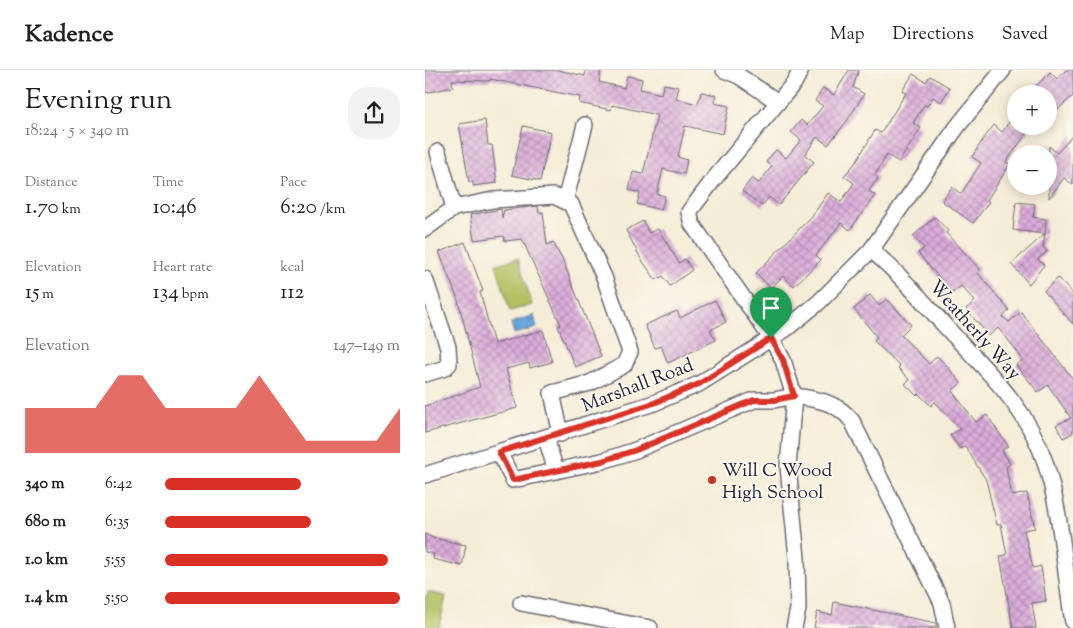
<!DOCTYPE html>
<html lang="en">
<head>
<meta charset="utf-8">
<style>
	body { margin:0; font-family:"Sorts Mill Goudy",serif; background:#f2f2f2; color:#202124; height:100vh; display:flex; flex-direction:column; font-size:19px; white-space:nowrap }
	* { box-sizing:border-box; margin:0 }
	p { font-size:16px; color:#757577 }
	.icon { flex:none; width:28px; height:28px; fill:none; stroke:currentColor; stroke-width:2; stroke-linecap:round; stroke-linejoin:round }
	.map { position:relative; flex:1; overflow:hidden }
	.sheet { display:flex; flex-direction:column; background:#fff; width:425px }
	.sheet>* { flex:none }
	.tools { position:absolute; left:582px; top:15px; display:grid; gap:10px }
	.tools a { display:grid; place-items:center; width:50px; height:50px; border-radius:50%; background:#fff; box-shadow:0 2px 12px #0003; font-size:25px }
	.pin { position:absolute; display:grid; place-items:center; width:42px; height:42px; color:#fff; margin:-51px -21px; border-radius:50% 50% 50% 0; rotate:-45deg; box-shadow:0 0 5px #0007 }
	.pin .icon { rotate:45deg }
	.round { display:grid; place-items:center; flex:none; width:52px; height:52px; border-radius:20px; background:#f2f2f2 }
	.headline { display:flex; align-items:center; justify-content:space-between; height:85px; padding:0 25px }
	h1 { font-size:28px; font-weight:600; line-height:38px }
	.metrics { display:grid; grid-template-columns:repeat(3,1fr); gap:8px; height:85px; padding:5px 25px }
	.metrics div { display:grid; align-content:center }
	.metrics b { font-size:21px; font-weight:600 }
	.metrics small { font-size:14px; font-weight:400 }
	.metrics p { font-size:14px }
	.chart { height:140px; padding:10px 25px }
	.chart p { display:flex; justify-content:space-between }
	.chart svg { width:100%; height:90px; margin-top:5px; fill:#d93025; opacity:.7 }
	ul { padding:0 25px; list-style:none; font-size:16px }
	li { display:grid; grid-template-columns:80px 60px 1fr; align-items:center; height:38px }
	li i { height:12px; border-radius:6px; background:#d93025 }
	header { display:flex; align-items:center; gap:30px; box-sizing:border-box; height:70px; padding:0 25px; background:#fff; border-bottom:1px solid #e0e0e0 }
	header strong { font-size:24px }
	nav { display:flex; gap:28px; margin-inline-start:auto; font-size:18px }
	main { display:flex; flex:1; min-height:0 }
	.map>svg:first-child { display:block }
	.pitch { fill:#b4c062; stroke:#6b714e }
	.water { fill:url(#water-ripples); stroke:#46648b }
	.building { fill:url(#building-cross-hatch) }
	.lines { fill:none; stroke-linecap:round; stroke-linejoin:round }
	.minor-casing { stroke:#6c6972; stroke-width:18 }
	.minor { stroke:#fff; stroke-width:15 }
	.route-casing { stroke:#fff; stroke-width:10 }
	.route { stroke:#d93025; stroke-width:6 }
	.poi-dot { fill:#c8321e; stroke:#fbf7ec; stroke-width:2 }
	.labels { text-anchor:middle; stroke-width:4; stroke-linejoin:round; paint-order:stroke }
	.street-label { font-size:19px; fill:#22223b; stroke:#fbf7ec }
	.poi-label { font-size:19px; fill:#22223b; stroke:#fbf7ec; text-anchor:start }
</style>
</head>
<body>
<header>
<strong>Kadence</strong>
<nav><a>Map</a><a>Directions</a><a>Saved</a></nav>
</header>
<main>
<section class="sheet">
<div class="headline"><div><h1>Evening run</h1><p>18:24 · 5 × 340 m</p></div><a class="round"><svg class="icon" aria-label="share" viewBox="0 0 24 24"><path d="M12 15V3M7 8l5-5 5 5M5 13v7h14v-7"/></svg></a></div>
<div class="metrics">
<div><p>Distance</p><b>1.70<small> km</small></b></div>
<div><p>Time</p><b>10:46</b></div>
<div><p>Pace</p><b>6:20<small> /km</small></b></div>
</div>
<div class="metrics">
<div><p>Elevation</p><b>15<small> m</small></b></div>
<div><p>Heart rate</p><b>134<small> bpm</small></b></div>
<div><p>kcal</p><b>112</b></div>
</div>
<div class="chart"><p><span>Elevation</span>147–149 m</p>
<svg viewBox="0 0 160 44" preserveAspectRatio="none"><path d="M0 44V22L10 22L20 22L30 22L40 6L50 6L60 22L70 22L80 22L90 22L100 6L110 22L120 38L130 38L140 38L150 38L160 22V44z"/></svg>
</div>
<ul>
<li><b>340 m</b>6:42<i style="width:58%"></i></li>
<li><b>680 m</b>6:35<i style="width:62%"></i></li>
<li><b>1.0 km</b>5:55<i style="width:95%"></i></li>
<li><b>1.4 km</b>5:50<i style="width:100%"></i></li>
</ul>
</section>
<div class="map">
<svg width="648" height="558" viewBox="0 0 648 558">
	<defs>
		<pattern id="water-ripples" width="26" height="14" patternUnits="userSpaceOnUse" patternTransform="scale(1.25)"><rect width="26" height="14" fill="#6aa6db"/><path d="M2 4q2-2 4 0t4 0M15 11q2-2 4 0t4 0" fill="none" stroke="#5787b3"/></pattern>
		<pattern id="building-cross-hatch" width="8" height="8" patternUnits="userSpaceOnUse" patternTransform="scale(1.25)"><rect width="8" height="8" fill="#dbadda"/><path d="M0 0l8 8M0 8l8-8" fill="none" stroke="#b18cb2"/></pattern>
	</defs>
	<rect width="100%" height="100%" fill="#fbf7ec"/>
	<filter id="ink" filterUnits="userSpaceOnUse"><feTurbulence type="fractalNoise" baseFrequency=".02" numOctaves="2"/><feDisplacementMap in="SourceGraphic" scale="10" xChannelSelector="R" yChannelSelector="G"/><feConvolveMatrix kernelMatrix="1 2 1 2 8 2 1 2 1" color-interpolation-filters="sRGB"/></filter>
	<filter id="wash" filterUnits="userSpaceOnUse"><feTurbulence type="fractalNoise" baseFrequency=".0096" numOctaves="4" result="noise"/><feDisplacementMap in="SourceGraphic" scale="20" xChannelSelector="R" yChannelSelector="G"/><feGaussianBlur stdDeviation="1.12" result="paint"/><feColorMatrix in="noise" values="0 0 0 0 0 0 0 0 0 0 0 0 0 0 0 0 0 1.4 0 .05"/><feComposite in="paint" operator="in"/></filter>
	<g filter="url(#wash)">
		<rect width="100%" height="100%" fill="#f5edd7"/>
		<g class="pitch">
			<path d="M93,188l14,47 -22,6 -14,-47z"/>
			<path d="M3,522l18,4 -7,32h-14v-33l2,3z"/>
		</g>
		<path class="water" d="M109,245l3,13 -23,6 -3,-11z"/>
		<g id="blocks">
			<g class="building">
				<path d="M0,0h133l27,6 1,-6h15l-2,12 25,6 3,-12 15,3 -2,10 21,5 3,-10 15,3 -3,12 22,5 3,-12 15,3 -2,8 15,3 -6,28 -38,-8 -7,31 9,3 -3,14 -21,-5 -6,25 8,2 -4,14 -24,-6 3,-11 -11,-3 4,-18 10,2 14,-59 -45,-10 -1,5 -32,-7 1,-6 -90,-18v2l-38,-1 1,7 -28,6z"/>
				<path d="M424,0h10l-6,17 11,7 -17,27 -19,24 -11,-8 -12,18 9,7 -35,43 -10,-8 -7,9 -20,-15 10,-13 7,5 13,-17 -6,-4 10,-12 10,8 15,-18 -10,-8 10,-12 6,5 16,-19 -8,-5 8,-13 11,7z"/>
				<path d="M641,0h7v26l-24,21v-23h-21l22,-22 7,7z"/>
				<path d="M488,4l13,8 4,-6 20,12 -9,14 -8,-5 -6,9 -3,-1 -11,18 8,5 -22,34 -12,-7 -12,20 3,3 -9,13 6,4 -25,35 -9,-7 -25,32 5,5 -27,26 -11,-10 -12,12 -15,-15 56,-57 16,-23 13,9 13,-19 -10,-7 12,-14 19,-32 6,3 25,-40 -4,-2z"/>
				<path d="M60,50l3,25h4l5,38 -24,3v-4h-4l-10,-58z"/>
				<path d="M584,52l6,4h17l-26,36 4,2 -23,36 2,2 -16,21 -31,-22 10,-14 9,7 20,-31 -9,-6 10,-16 12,-16 8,7z"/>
				<path d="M98,56l28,6 -11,49 -28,-6z"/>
				<path d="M648,65v50l-9,-7 -15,20v-52l8,7z"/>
				<path d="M591,132l19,2 -2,13 13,2 -1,15 -32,-4z"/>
				<path d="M113,136l1,7 4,-1 4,33 6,-3 9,17 39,97 -26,11 -17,-41 3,-1 -39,-86 -17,2 -1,-5 -30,4 -4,-25 31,-6 1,9 2,-8z"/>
				<path d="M510,147l13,14 -2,2 34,36 -3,3 32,38 -6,7 6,5 12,-10 52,67v54l-10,5 -7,-13 15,-7 -23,-33 -10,7 -22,-27 7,-5 -9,-13 -16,-19 -9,8 -23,-27 9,-8 -14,-15 -9,7 -34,-40 6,-5 -11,-12z"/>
				<path d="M218,151l6,12 9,-4 21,34 6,-4 7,11 -22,16 -7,-10 -7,4 -15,-21 -15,-29z"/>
				<path d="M620,164l-2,13 4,5 -9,7 6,6 -15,19 -18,-20z"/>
				<path d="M40,172l18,49 -3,1 14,52 49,-14 9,32 -22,6 -1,-5 -23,6 11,39 -92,25v-27l55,-19 -22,-87 -19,-48z"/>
				<path d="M633,208l15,16v30l-29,-33z"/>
				<path d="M445,225l9,11 8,-7 24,26 -10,10 28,29 8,-8 10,10 14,17 -9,8 24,31 11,-7 21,31 -6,4 8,14 -4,3 6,29 15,-3 8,35 -11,2 9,38 8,-2 5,35 -14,2 4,25h-23l-13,-72 7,-1 -6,-31 -4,1 -11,-45 -21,-34 -5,3 -10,-14 10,-6 -25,-27 -4,4 -12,-12 -2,2 -12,-12 5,-4 -12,-12 2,-2 -26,-25 3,-4 -23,-28z"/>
				<path d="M290,230l11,22 -16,8 6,10 -48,23 -7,-17 -6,2 -10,-23 32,-14 3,7z"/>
				<path d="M0,464l8,4 33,7 -4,21 -29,-7 1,-5 -9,-2z"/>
				<path d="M409,532l102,21v5h-122l3,-16 15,3z"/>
			</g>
		</g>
	</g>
	<g filter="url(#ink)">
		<use href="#blocks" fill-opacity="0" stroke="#6c6972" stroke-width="1"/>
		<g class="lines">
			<defs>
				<g id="minor">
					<path d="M299,0l15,6 39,26"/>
					<path d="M13,82l16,56"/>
					<path d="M140,131l20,-76"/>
					<path d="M0,159l29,-21 39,-8 61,-4 17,8 33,73 26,75 -6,13 -34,18 -38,10 9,41"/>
					<path d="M446,180c28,23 50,49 74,76 38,41 82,80 100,136 17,52 19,106 28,160"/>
					<path d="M0,209l23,68 1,17 -4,4 -20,6"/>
					<path d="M121,368l10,33"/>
					<path d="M74,382l14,28 89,-19 34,-11 118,-50h20l20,-4 -11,-36 -12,-22 -79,-114 -3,-12 25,-33 80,-96 7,-13"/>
					<path d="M0,405l229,-72 45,-19 87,-55 32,-26 53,-53 86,-123 46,-57"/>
					<path d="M96,533l129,25"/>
					<path d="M369,558l4,-19 -1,-51 -9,-92 6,-70c22,3 44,6 58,25l90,182 5,25"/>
				</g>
			</defs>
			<use href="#minor" class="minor-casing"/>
			<use href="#minor" class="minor"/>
		</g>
	</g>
	<g class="lines" filter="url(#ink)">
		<defs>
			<path id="route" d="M346,268l12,22 11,36 -20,4h-20l-118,50 -34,11 -89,19 -14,-28 155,-49 45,-19z"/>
		</defs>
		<use href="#route" class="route-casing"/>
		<use href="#route" class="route"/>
	</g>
	<circle class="poi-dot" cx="287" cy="410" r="5"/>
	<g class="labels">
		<g class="street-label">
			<text transform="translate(551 259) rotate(48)" y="7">Weatherly Way</text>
			<text transform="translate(212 314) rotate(-21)" y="7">Marshall Road</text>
		</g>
		<g class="poi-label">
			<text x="297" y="406">Will C Wood<tspan x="297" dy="22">High School</tspan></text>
		</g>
	</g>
</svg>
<div class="tools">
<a>+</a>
<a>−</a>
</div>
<div class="pin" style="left:346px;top:268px;background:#1e9e55"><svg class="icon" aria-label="arrive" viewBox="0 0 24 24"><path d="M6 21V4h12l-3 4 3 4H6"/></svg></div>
</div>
</main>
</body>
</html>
